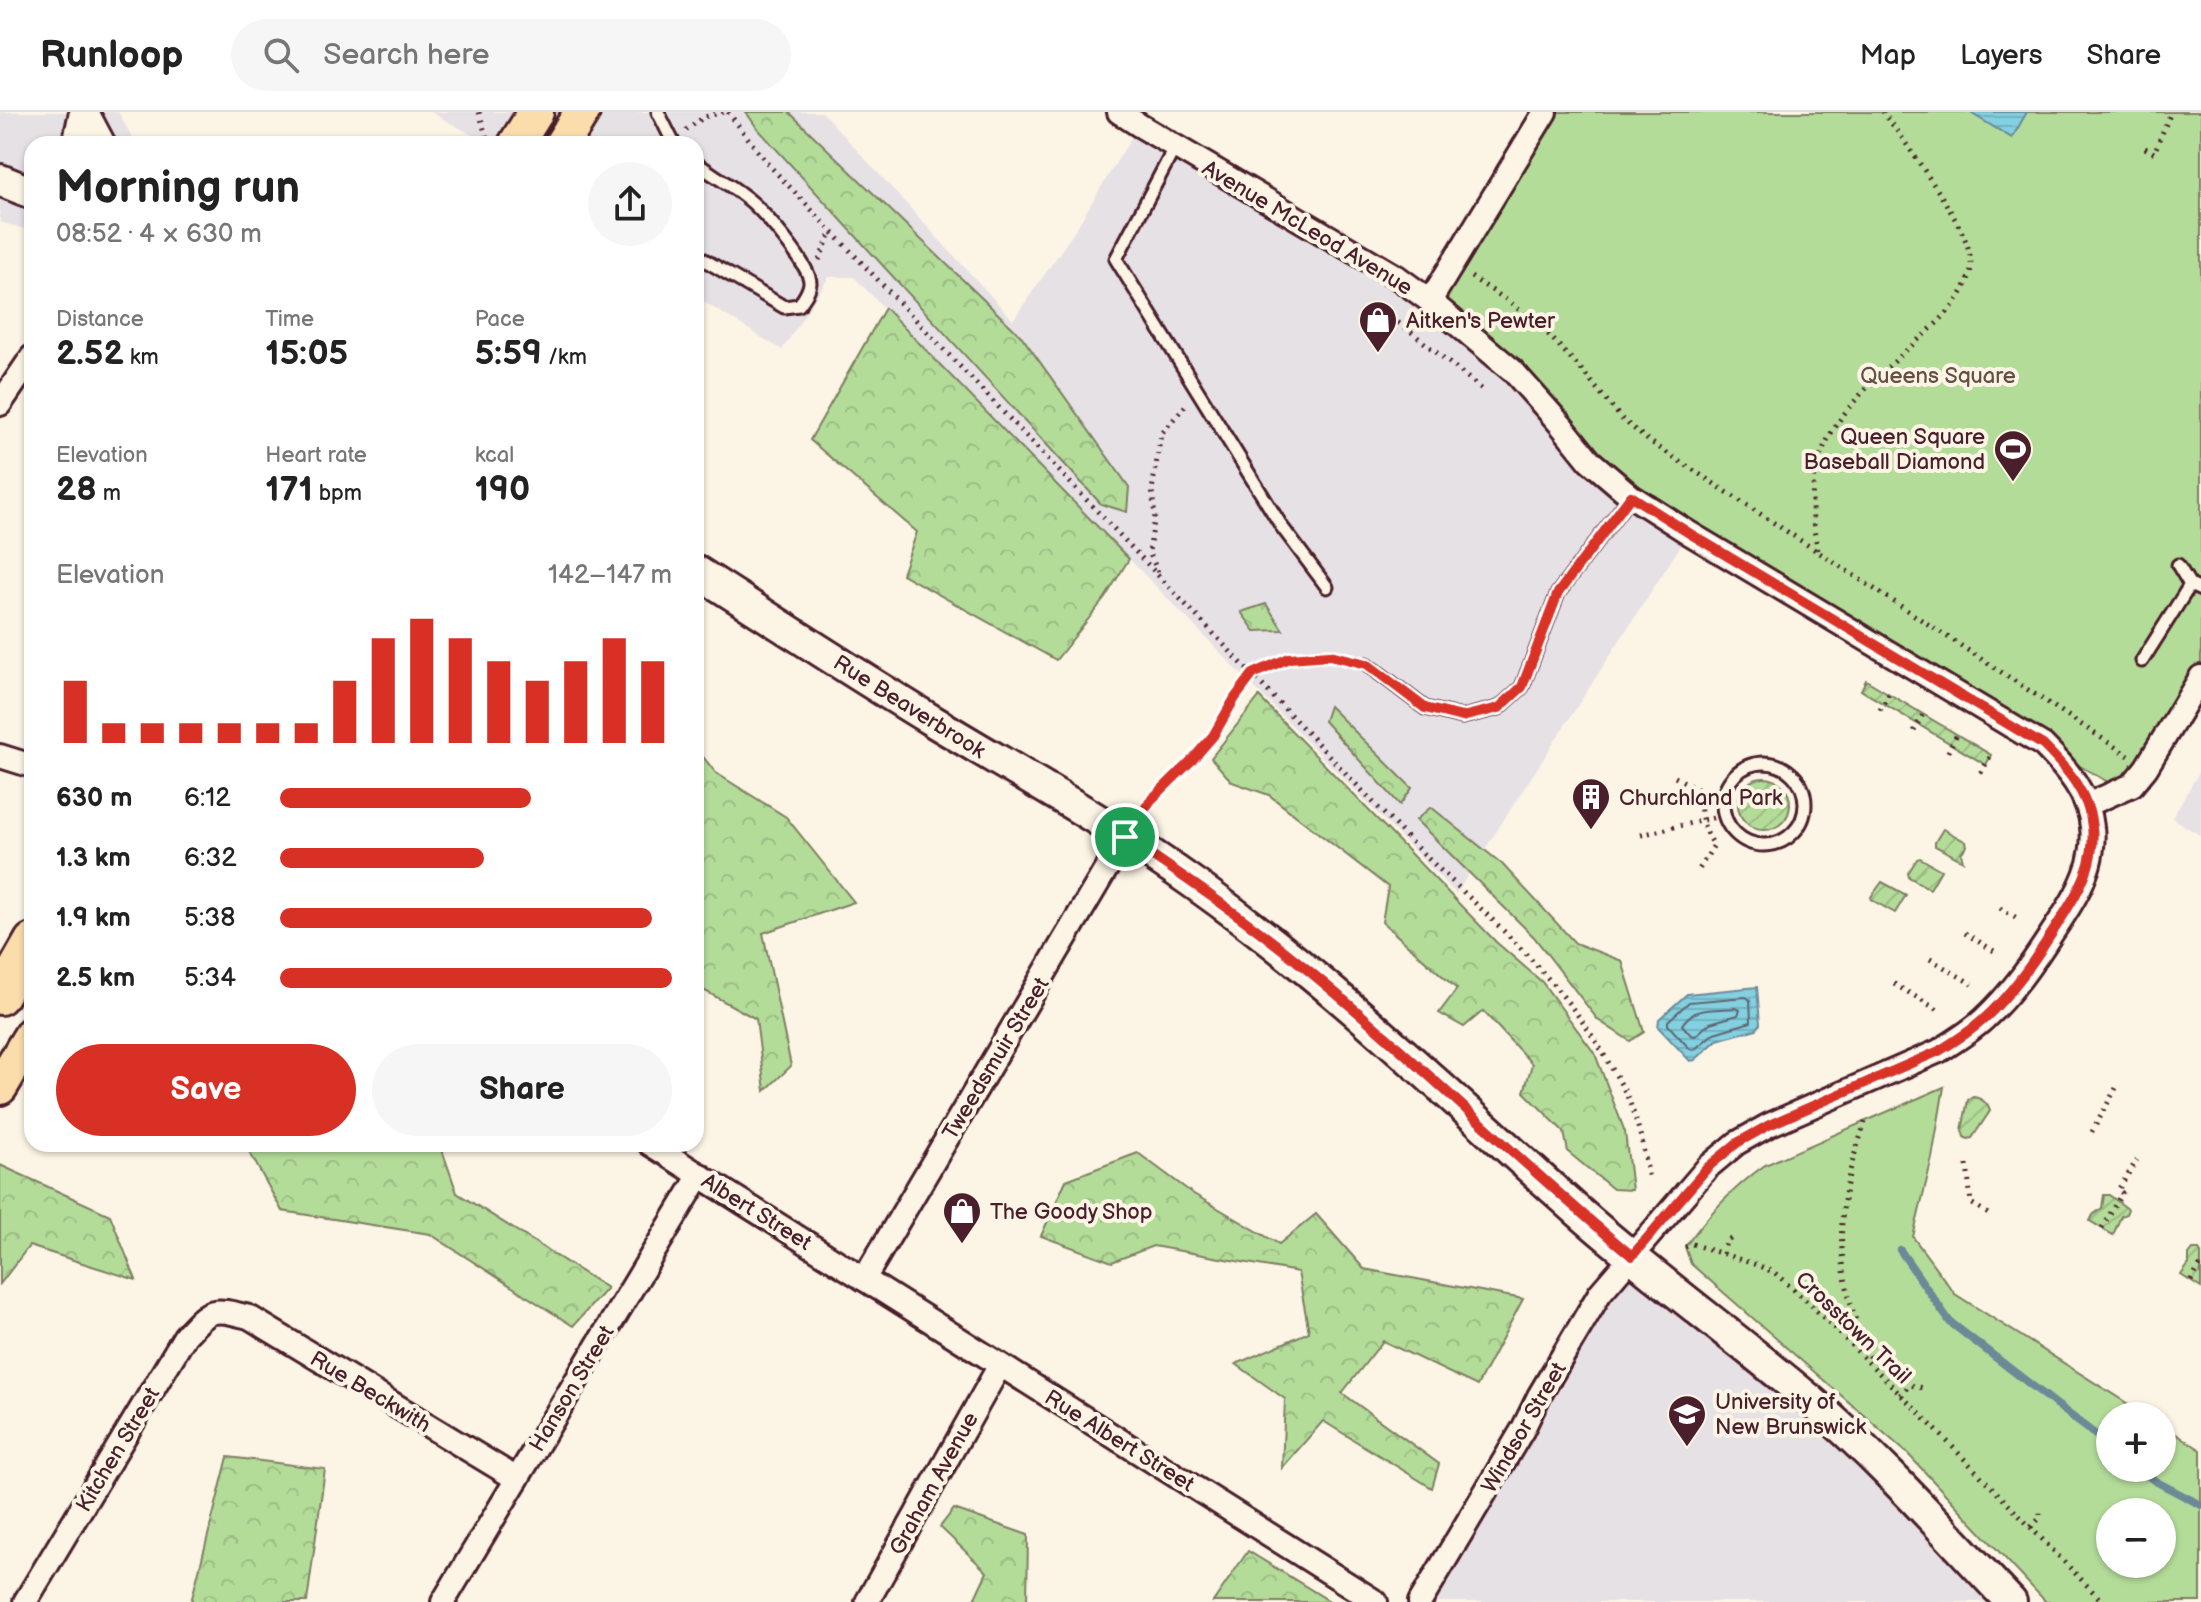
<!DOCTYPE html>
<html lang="en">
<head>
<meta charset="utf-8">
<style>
	body { margin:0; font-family:"Balsamiq Sans",sans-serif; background:#f6f6f6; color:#222; height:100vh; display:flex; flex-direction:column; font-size:30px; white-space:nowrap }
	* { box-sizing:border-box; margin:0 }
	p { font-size:26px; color:#767676 }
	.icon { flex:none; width:44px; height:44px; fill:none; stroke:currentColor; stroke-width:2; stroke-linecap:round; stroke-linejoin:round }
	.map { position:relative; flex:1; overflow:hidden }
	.sheet { position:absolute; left:24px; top:24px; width:680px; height:1016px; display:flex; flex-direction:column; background:#fff; border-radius:24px; box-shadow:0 2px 6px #0004 }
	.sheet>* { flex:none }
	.tools { position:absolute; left:2096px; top:1290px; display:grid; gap:16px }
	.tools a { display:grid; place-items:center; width:80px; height:80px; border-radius:50%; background:#fff; box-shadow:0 2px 6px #0004; font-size:40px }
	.pin { position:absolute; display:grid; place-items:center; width:68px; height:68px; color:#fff; margin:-34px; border:4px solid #fff; border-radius:50%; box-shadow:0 2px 8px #0007 }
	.round { display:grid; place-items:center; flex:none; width:84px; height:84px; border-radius:42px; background:#f6f6f6 }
	.summary { display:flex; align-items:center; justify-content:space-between; height:136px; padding:0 32px }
	h1 { font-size:44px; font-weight:700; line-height:60px }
	.figures { display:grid; grid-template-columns:repeat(3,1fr); gap:12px; height:136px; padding:8px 32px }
	.figures div { display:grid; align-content:center }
	.figures b { font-size:34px; font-weight:700 }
	.figures small { font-size:22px; font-weight:400 }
	.figures p { font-size:22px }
	.chart { height:224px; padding:16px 32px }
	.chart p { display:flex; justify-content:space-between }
	.chart svg { width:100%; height:144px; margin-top:8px; stroke:#d93025; stroke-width:6 }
	.button { display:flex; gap:16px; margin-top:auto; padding:16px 32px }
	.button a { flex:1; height:92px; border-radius:48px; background:#d93025; color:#fff; font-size:32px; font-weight:700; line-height:92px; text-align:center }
	.button a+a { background:#f6f6f6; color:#222 }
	ul { padding:0 32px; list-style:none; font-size:26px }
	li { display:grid; grid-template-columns:128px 96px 1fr; align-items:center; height:60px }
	li i { height:20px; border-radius:10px; background:#d93025 }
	header { display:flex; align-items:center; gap:48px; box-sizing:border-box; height:112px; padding:0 40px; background:#fff; border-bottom:2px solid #e0e0e0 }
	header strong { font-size:38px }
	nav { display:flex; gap:44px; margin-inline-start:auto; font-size:28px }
	.search { width:560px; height:72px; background:#f6f6f6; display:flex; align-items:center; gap:20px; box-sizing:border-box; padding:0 28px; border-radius:44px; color:#767676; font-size:30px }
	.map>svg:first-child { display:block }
	.built { fill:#e6e1e5 }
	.forest { fill:url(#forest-crowns); stroke:#7e7e62; stroke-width:2 }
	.park { fill:#b3dc99; stroke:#7e7e62; stroke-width:2; fill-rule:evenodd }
	.garden { fill:url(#garden-furrows); stroke:#7e7e62; stroke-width:2 }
	.water { fill:url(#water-rules); stroke:#6c8998; stroke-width:2 }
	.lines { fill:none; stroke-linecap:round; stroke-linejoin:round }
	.shore { stroke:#606673; stroke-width:2 }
	.stream { stroke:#6c8998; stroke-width:8 }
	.lane-casing { stroke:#4a1f2b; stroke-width:17 }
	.street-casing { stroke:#4a1f2b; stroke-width:28 }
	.secondary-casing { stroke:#4a1f2b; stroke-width:36 }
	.primary-casing { stroke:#4a1f2b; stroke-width:40 }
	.path { stroke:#4a1f2b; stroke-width:5; stroke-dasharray:2 6; stroke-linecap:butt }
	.lane { stroke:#fcf5e5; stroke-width:11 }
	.street { stroke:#fcf5e5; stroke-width:22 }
	.secondary { stroke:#fcf5e5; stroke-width:30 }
	.primary { stroke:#fbddab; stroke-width:34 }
	.route-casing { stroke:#fff; stroke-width:16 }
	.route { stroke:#d93025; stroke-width:10 }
	.labels { text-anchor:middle; stroke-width:8; stroke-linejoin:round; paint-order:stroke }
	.street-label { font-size:22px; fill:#4a1f2b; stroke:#fcf5e5 }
	.poi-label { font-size:22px; fill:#4a1f2b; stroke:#fcf5e5; text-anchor:start }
	.park-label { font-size:22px; fill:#644e46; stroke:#fcf5e5 }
</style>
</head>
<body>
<header>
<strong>Runloop</strong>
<div class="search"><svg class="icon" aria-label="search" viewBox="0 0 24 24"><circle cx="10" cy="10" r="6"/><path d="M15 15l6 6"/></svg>Search here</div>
<nav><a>Map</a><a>Layers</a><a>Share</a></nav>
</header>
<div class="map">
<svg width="2201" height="1490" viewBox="0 0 2201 1490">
	<defs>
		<pattern id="forest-crowns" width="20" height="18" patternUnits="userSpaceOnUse" patternTransform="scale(2)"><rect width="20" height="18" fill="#b3dc99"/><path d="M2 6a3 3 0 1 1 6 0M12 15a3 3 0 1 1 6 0" fill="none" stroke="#9bbc84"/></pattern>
		<pattern id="garden-furrows" width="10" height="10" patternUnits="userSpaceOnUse" patternTransform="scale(2)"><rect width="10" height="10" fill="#b3dc99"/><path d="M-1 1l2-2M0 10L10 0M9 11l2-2" fill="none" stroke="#9bbc84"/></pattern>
		<pattern id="water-rules" width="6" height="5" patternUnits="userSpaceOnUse" patternTransform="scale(2)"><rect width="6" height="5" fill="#82d0e0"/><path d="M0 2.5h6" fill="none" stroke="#72b2c0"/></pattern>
	</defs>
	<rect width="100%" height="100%" fill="#fcf5e5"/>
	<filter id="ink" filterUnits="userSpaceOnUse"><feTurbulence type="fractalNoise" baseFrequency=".0125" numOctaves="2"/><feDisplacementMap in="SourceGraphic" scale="16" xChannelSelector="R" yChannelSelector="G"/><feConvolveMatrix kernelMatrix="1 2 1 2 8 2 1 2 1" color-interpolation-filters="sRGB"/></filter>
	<g filter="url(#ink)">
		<g class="built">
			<path d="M0,0h118l18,32h-104v87l-32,-9z"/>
			<path d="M431,0h391l191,208 59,-85 67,-110 258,152 292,256 -233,361 -602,-617h-25l-47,73 -86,-53v-153h-208z"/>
			<path d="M2201,657v67l-29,-18z"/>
			<path d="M1632,1144l379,346h-590z"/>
		</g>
		<g class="forest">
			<path d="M746,0h43l233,225 107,150 -2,25 -26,-8 -344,-376z"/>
			<path d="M885,196l244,251 -24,39 -49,62 -154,-86 15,-42 -107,-92z"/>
			<path d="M1266,492l17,26 -28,1 -14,-19z"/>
			<path d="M1259,585l237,245 46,40 53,72 30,78 7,58 -19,-1 -45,-37 -4,-20 -40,-40 8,-28 -49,-53 -19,16 -25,-14 18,-24 -75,-67 6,-35 -119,-92 -37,-13 -21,-24z"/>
			<path d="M1329,594l83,82 -12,17 -76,-84z"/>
			<path d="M696,636l20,25 70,44 68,85 -91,31 28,133 -26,25 -9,-72 -60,-33z"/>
			<path d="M1431,695l71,57 73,79 47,18 22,71 -14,9 -32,-21 -64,-83 -118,-117z"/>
			<path d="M245,1032h188l9,6 15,43 150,95 -34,38 -143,-92 -148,-23z"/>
			<path d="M1138,1041l54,40 87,51 37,-30 48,55 159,30 -46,87 -94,-45 -41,52 97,71 -7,24 -109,-67 -41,47 3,-69 -49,-35 73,-32 -11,-60 -145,-26 -41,16 -71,-26 25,-56z"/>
			<path d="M0,1053l110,50 26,65 -107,-34 -29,38z"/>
			<path d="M228,1345l97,12 -18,133h-116z"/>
			<path d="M954,1397l74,26 -1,67h-54l14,-30 -47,-45z"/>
			<path d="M1248,1439l83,51h-118z"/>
		</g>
		<g class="park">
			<path d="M1545,0h656v565l-79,113 -79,-45 -412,-249 -201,-195z"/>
			<path d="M1944,975l-12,71 -19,79 42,57 192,122h-37v52h52v-43l39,25v152h-155l-139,-149 -216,-189 -6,-17c23,-33 48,-59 80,-82zM2110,1400h52v52h-52z"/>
		</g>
		<g class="garden">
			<path d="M1866,568l125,75 -5,10 -125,-75z"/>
			<circle cx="1764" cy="692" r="26"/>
			<path d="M1943,717l23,13 1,4 -6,7 2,8 -28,-15v-4z"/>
			<path d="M1920,746l21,12 -11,19 -21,-12 -1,-4 9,-14z"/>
			<path d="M1882,770l24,13 -11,18 -23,-13 -1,-3z"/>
			<path d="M1973,985c9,1 14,5 17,14l-18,27 -4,1 -4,-2 -2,-7 6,-30z"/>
			<path d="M2104,1083h5l19,14 -2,5 -5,2 -8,19 -23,-14 3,-6 9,-7z"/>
			<path d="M2193,1138h6l2,3v35l-20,-13 8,-11v-9z"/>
		</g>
		<g class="water">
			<path d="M1969,0h58l-15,26z"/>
			<path d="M1757,875l3,37 -3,5 -40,11 -22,20 -5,1 -32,-34 1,-8 28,-25z"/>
		</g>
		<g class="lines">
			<g class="shore">
				<path d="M1746,885l4,3 1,22 -37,11 -20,17 -4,-1 -22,-24v-4l21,-19z"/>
				<path d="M1736,896l4,2 -2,5 -28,8 -15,13 -4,-1 -9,-10c10,-19 34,-15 54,-17z"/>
			</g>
			<g class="stream">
				<path d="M1900,1138l50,72 160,124"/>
				<path d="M2138,1356l17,13 46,24"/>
			</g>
			<defs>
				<g id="lane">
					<path d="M658,0l16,32"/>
					<path d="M1175,35l-59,112 166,268 45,60"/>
					<path d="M696,51c17,12 36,23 52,36 14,11 63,67 62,84 -1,9 -6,15 -11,22l-15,2 -88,-52"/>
					<path d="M2178,453l12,20"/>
					<path d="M2142,549l48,-76 11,5"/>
					<path d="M1367,552l58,44 37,9 37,-9 23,-21 36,-94 73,-97"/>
					<circle cx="1764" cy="692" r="41"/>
				</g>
				<g id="street">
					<path d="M87,0l17,32"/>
					<path d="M1119,0l20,13 258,152 33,24 83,70 48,54 29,36 41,35 58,37 354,212c23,23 46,49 49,82 2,15 -1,34 -7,48 -8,21 -21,40 -33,58 -20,31 -41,61 -68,86 -14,13 -29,22 -45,32l-170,74 -32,18 -29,24 -108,126 -61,103 -16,33 -103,173"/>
					<path d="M72,32l3,-4 6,-28"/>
					<path d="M1430,189l115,-189"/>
					<path d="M0,292l32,-47"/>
					<path d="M0,644l32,10"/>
					<path d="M2087,693l45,-20 14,-17 55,-91"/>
					<path d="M650,1032l726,458"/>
					<path d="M864,1167l261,-442"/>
					<path d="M25,1490l160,-266c26,-29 27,-28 64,-19l268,162"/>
					<path d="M443,1490l257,-427"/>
					<path d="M867,1490l133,-237"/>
				</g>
				<g id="secondary">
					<path d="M0,68l32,13"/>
					<path d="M696,459c78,50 156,101 235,149 89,54 180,104 265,165 138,98 258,216 384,328 74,65 154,123 229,186 73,62 136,134 202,203"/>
				</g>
				<g id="primary">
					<path d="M516,32l20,-32"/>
					<path d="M562,32l20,-32"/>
					<path d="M0,885l32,-56"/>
					<path d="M0,975l32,-53"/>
				</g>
			</defs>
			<use href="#lane" class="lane-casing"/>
			<use href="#street" class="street-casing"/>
			<use href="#secondary" class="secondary-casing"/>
			<use href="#primary" class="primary-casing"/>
			<g class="path">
				<path d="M479,0l8,27"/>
				<path d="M728,0l39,51 643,678c71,69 151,136 200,224 8,14 17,28 22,44 9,23 13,47 17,71"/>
				<path d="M686,18l18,-13 20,-5"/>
				<path d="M2145,36l9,5 17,-41"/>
				<path d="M819,148l13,-29"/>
				<path d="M1471,165l39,25 37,31 32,34 43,52 27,22 480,315"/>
				<path d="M1369,206l7,-11 34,24 73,59"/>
				<path d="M1818,438c-23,-97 24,-141 91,-202 21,-19 39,-32 54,-57 4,-8 9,-20 8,-28 -2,-23 -15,-42 -26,-61 -20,-31 -40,-61 -62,-90"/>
				<path d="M1158,460l-9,-20 6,-36 -3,-26 9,-56 24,-28"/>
				<path d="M1880,598l9,-16"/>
				<path d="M1914,619l9,-17"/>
				<path d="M1948,640l9,-18"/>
				<path d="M1981,661l10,-18"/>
				<path d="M1675,665l26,14c-2,21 1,36 13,54l-16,26"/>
				<path d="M1140,704c18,-25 43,-44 63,-68 18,-22 28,-52 48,-72 5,-4 12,-6 17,-8 28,-13 55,-15 84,-8"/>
				<path d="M1641,723l84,-20"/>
				<path d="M2000,796l20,12"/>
				<path d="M1965,821l34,21"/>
				<path d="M1930,847l42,25"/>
				<path d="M1894,872l46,27"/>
				<path d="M1865,1010c-5,17 -12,35 -16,53 -16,68 -5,122 22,186"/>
				<path d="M2092,1020l24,-44"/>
				<path d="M1967,1053l4,38 19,12"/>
				<path d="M2102,1116l20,-35 -4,-3 19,-30"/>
				<path d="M1685,1135l7,-3 65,21 18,8 37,33 131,131 160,165"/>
				<path d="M1723,1142l3,-12 9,-6"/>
				<path d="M2191,1169l10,-17"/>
				<path d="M1900,1283l10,-10 13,3"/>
				<path d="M2031,1415l9,-9v-11"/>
			</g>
			<use href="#lane" class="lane"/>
			<use href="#street" class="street"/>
			<use href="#secondary" class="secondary"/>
			<use href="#primary" class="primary"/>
		</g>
	</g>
	<g class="lines" filter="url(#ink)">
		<defs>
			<path id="route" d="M1631,384l58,37 354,212c23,23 46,48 49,82 2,15 -1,34 -7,48 -8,21 -21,39 -33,58 -20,31 -41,61 -68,86 -14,13 -29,22 -45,32l-170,74 -32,18 -29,24 -76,89c-113,-93 -216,-198 -329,-290 -57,-47 -117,-88 -178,-129l26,-37 42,-41 20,-23 22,-38 18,-24 36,-16 41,-3 37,9 58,44 37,9 37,-9 23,-21 36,-94z"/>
		</defs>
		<use href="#route" class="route-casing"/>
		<use href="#route" class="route"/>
	</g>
	<defs>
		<symbol id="shop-pin" viewBox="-11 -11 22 30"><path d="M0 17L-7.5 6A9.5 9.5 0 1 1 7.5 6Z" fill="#4a1f2b" stroke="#fcf5e5"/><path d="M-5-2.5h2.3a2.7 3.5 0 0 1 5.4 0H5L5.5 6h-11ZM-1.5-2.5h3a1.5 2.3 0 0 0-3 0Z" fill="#fff"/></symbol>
		<symbol id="stadium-pin" viewBox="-11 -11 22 30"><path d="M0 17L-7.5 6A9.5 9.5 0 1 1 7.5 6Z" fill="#4a1f2b" stroke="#fcf5e5"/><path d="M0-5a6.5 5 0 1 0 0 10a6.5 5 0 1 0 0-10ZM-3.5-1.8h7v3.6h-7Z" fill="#fff"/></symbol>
		<symbol id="building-pin" viewBox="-11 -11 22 30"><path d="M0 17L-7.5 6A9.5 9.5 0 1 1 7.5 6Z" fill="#4a1f2b" stroke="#fcf5e5"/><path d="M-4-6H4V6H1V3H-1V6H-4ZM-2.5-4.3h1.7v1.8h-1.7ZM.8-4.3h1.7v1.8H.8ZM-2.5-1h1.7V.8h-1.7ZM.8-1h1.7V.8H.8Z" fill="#fff"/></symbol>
		<symbol id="university-pin" viewBox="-11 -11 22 30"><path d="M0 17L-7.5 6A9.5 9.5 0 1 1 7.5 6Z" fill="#4a1f2b" stroke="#fcf5e5"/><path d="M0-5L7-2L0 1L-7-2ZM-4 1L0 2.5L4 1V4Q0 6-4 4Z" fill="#fff"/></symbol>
	</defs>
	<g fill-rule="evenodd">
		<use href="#shop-pin" x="1356" y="186" width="44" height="60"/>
		<use href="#stadium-pin" x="1991" y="315" width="44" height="60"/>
		<use href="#building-pin" x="1569" y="663" width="44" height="60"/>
		<use href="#shop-pin" x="940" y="1077" width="44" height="60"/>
		<use href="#university-pin" x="1665" y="1280" width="44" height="60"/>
	</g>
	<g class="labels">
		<g class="street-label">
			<text transform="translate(1308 115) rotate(31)" y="8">Avenue McLeod Avenue</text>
			<text transform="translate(910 594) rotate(32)" y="8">Rue Beaverbrook</text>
			<text transform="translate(995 946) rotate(-59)" y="8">Tweedsmuir Street</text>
			<text transform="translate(757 1099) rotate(32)" y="8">Albert Street</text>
			<text transform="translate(1854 1215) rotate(44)" y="8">Crosstown Trail</text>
			<text transform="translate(571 1276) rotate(-59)" y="8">Hanson Street</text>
			<text transform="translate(371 1279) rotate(31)" y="8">Rue Beckwith</text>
			<text transform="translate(1523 1315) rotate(-60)" y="8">Windsor Street</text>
			<text transform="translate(1120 1328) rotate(32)" y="8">Rue Albert Street</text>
			<text transform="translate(117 1337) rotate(-59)" y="8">Kitchen Street</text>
			<text transform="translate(933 1371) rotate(-61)" y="8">Graham Avenue</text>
		</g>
		<g class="poi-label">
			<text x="1406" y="216">Aitken's Pewter</text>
			<text x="1985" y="332" text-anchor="end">Queen Square<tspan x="1985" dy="25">Baseball Diamond</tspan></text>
			<text x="1619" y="693">Churchland Park</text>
			<text x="990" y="1107">The Goody Shop</text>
			<text x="1715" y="1297">University of<tspan x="1715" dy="25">New Brunswick</tspan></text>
		</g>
		<g class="park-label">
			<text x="1938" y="271">Queens Square</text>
		</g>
	</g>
</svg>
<div class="tools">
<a>+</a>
<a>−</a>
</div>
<div class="pin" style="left:1125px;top:725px;background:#1e9e55"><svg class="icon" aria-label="arrive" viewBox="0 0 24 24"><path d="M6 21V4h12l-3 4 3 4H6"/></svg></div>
<section class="sheet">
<div class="summary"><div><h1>Morning run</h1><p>08:52 · 4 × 630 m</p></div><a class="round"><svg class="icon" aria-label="share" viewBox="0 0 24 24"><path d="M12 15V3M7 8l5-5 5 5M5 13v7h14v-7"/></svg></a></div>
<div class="figures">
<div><p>Distance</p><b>2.52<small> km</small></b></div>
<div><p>Time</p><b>15:05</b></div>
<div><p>Pace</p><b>5:59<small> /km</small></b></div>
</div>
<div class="figures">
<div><p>Elevation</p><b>28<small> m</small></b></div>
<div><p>Heart rate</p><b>171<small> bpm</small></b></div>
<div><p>kcal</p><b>190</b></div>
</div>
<div class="chart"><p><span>Elevation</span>142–147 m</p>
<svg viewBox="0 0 160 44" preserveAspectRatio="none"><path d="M5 44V25M15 44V38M25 44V38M35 44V38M45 44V38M55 44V38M65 44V38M75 44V25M85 44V12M95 44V6M105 44V12M115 44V19M125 44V25M135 44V19M145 44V12M155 44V19"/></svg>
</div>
<ul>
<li><b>630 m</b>6:12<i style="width:64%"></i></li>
<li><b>1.3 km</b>6:32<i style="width:52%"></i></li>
<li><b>1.9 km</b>5:38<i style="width:95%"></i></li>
<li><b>2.5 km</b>5:34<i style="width:100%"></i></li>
</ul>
<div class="button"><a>Save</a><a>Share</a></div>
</section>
</div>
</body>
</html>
